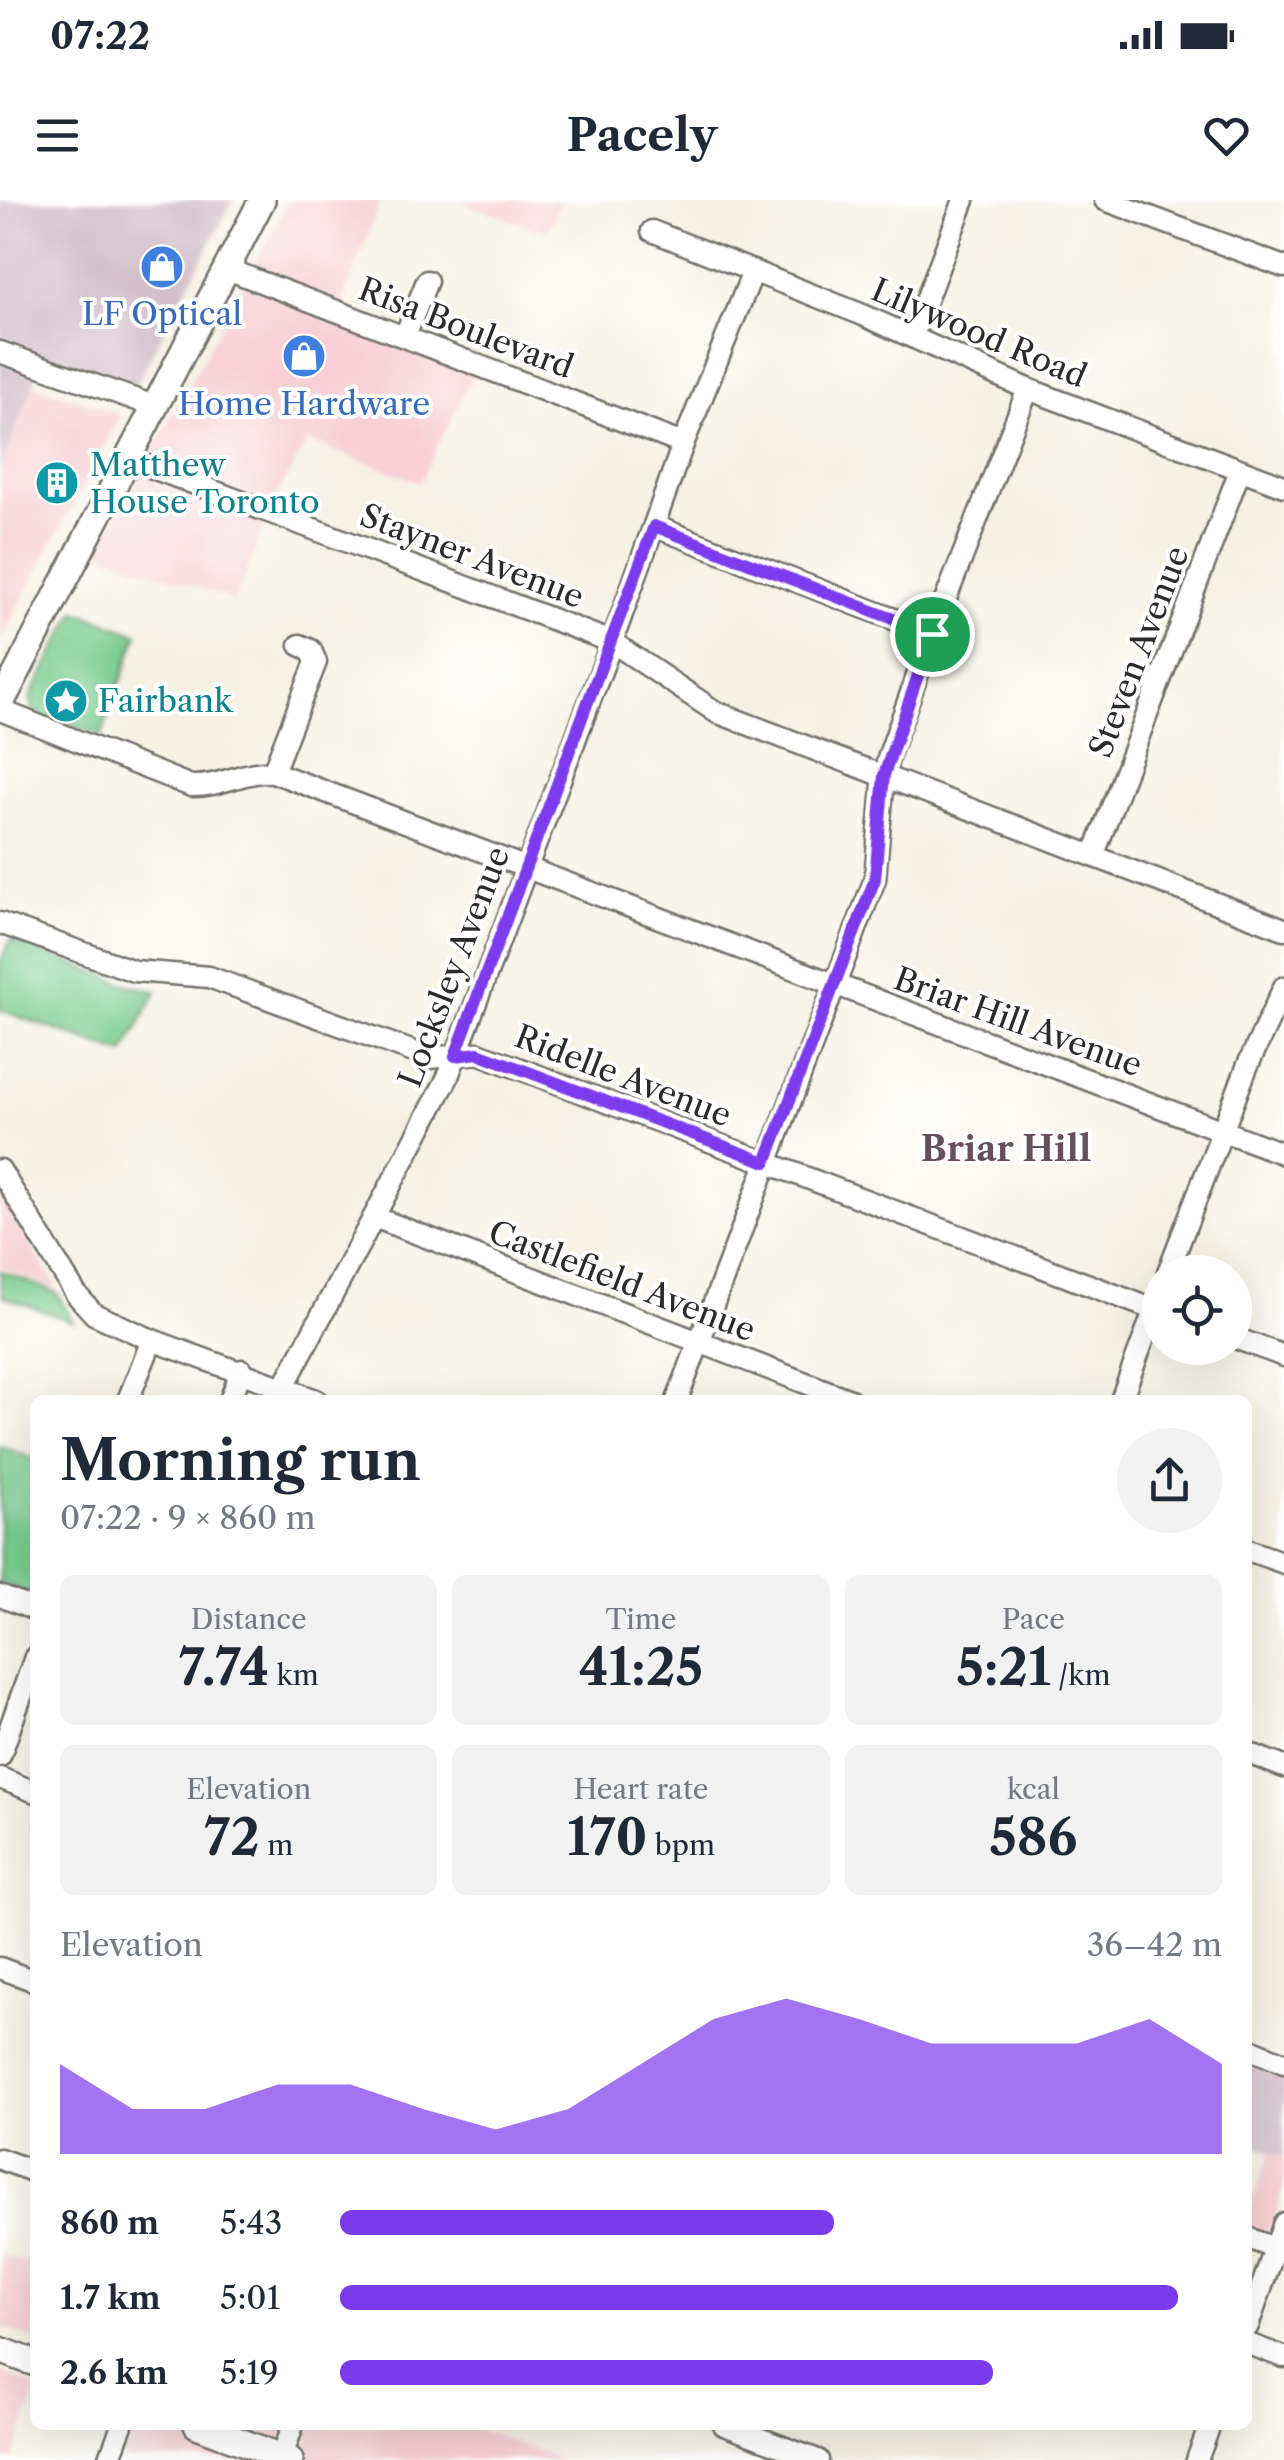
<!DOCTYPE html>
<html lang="en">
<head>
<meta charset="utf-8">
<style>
	body { margin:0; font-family:"Libre Caslon Text",serif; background:#f2f2f3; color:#1f2937; height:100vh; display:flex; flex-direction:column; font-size:38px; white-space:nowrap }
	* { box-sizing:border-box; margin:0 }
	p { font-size:32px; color:#747a83 }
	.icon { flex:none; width:55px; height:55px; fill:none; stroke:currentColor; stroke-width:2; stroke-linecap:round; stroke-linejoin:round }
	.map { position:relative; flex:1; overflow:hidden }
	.panel { position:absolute; left:30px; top:1195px; width:1222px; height:1035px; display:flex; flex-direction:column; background:#fff; border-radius:15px; box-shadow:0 10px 40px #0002 }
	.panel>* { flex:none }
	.tools { position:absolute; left:1142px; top:1055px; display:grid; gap:20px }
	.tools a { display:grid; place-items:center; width:110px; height:110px; border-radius:50%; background:#fff; box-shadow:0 10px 40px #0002; font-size:50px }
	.pin { position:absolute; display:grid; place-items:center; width:85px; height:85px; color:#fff; margin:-42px; border:5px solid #fff; border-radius:50%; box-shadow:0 2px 10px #0007 }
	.round { display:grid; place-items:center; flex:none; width:105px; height:105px; border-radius:52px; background:#f2f2f3 }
	.overview { display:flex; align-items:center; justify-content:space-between; height:170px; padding:0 30px }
	h1 { font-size:55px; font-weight:700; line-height:75px }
	.metrics { display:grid; grid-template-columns:repeat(3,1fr); gap:15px; height:170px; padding:10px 30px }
	.metrics div { display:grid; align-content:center; border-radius:15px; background:#f2f2f3; text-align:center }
	.metrics b { font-size:50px; font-weight:700 }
	.metrics small { font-size:28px; font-weight:400 }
	.metrics p { font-size:28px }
	.chart { height:280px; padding:20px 30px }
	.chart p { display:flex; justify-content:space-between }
	.chart svg { width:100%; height:180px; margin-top:10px; fill:#7c3aed; opacity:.7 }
	ul { padding:0 30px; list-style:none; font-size:32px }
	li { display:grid; grid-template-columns:160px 120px 1fr; align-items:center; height:75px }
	li i { height:25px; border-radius:12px; background:#7c3aed }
	.status { display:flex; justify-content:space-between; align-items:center; height:70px; padding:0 50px; background:#fff; direction:ltr }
	.status svg { height:28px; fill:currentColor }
	header { display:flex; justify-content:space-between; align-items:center; height:130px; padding:0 30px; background:#fff; font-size:45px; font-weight:700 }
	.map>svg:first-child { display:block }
	.built { fill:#f7cfd4 }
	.industrial { fill:#d2bdc8 }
	.green { fill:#78cb8d; stroke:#527b5c; stroke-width:2.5 }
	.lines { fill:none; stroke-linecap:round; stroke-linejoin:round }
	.minor-casing { stroke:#72716b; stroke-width:25 }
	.major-casing { stroke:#72716b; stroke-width:30 }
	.minor { stroke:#fff; stroke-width:20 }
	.major { stroke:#fff; stroke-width:25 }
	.route-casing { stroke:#fff; stroke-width:20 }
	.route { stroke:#7c3aed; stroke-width:12 }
	.labels { text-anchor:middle; stroke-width:8; stroke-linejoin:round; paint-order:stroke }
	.shop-label { font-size:32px; fill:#366cbe; stroke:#fff }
	.street-label { font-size:32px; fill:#2b2b2b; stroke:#fff }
	.culture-label { font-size:32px; fill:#0d838f; stroke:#fff; text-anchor:start }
	.neighbourhood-label { font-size:35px; font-weight:bold; fill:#654f5b; stroke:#fff }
</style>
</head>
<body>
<div class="status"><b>07:22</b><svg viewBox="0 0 49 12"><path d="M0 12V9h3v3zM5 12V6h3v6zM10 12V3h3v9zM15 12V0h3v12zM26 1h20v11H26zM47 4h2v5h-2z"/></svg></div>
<header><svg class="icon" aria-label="menu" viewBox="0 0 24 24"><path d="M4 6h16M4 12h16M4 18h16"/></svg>Pacely<svg class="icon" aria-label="heart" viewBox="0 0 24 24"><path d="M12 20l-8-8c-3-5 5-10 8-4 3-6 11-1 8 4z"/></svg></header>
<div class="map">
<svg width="1284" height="2260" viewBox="0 0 1284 2260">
	<rect width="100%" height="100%" fill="#fff"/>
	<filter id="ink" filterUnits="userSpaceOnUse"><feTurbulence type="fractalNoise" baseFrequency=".01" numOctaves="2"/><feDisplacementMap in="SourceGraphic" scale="20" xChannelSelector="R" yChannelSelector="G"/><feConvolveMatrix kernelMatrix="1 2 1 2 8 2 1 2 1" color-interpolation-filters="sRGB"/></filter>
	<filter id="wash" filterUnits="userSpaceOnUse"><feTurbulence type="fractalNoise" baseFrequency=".0048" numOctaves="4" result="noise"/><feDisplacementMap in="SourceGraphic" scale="40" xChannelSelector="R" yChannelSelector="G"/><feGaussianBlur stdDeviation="2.25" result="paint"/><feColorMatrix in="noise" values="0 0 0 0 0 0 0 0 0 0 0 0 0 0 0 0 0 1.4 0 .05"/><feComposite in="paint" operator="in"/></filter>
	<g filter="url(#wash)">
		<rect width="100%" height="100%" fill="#f5f2e3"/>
		<g class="built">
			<path d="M290,0h91l-45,120 137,55 -53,107 -113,-41 -33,60 -39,100 -138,-49z"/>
			<path d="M456,0h106l-16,33z"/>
			<path d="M34,184l87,31 -121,226v-170z"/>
			<path d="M0,993l55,91 1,5 -56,-22z"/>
			<path d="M1270,1951l14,6v33l-14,37 -7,5 -15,-5v-12z"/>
			<path d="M0,2053l35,13v74l-35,-14z"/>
			<path d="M0,2172l35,15v11l-22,62h-13z"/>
			<path d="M134,2225h333l95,35h-441z"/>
		</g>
		<g class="industrial">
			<path d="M0,0h233l-98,187 -91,-30 -44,114z"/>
			<path d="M1248,1864l36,13v80l-36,-14z"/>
		</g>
		<g class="green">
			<path d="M76,411l62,23 -37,102 -68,-25 -3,-13z"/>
			<path d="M11,740l115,44 31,7 -33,63 -124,-44v-48z"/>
			<path d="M0,1071l57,22 16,29 -70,-26z"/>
			<path d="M0,1246l35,13v137l-35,-13z"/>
		</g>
	</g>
	<g filter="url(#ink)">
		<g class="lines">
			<defs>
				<g id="minor">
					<path d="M1105,0l179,67"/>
					<path d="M652,31l211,84 165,74 256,97"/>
					<path d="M227,69l456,175"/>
					<path d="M405,136l22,-55"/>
					<path d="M912,137l52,-137"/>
					<path d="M0,152l157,55"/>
					<path d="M129,259l483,183 104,70 568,217"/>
					<path d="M654,326l278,108"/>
					<path d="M0,510l191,76c30,1 54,-16 82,-14l1011,382"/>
					<path d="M273,572l43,-110 -5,-12 -11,-5"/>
					<path d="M1094,654l146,-384"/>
					<path d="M0,723l134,48 75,6 221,81 48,-5 682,259"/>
					<path d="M0,970l76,124 18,20 58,26 164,60"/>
					<path d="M374,1017l476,183"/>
					<path d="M1168,1072l79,-205 37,-80"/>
					<path d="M1235,1138l49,18"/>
					<path d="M283,1188l164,-309 165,-437 71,-198 70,-172"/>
					<path d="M128,1200l24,-60"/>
					<path d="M230,1200l12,-30"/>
					<path d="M677,1200l198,-521 9,-104 5,-20 43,-121 96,-245"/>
					<path d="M1121,1200l39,-105"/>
					<path d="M1248,1350l36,13"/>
					<path d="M0,1396l35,14"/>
					<path d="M1248,1553l36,14"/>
					<path d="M0,1556l35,-99"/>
					<path d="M0,1578l35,14"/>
					<path d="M0,1768l35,13"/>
					<path d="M1248,1848l36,15"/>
					<path d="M0,1959l35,13"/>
					<path d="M1248,2038l26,10"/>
					<path d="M1248,2126l36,-103"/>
					<path d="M1248,2144l36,13"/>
					<path d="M724,2225l94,35"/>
					<path d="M282,2257l11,-32"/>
					<path d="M109,2260l13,-35"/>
					<path d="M1197,2260l13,-35"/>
				</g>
				<g id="major">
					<path d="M0,505l262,-505"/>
					<path d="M0,2150l35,13"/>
					<path d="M197,2225l93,35"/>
				</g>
			</defs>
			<use href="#minor" class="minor-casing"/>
			<use href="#major" class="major-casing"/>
			<use href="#minor" class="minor"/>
			<use href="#major" class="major"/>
		</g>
	</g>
	<g class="lines" filter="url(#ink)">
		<defs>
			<path id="route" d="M654,326l278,108 -48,141 -9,104 -109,283 -288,-109 -23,3z"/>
		</defs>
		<use href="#route" class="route-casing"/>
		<use href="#route" class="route"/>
	</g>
	<defs>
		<symbol id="shop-disc" viewBox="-11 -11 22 22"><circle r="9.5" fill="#3f7fe0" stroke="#fff"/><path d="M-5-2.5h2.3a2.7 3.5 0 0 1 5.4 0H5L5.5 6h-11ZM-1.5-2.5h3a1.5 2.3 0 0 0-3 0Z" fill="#fff"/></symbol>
		<symbol id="building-disc" viewBox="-11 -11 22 22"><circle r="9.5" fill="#0f9aa8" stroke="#fff"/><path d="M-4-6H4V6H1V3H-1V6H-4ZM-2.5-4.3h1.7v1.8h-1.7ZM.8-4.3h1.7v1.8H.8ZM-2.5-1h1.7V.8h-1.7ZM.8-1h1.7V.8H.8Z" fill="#fff"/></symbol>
		<symbol id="sight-disc" viewBox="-11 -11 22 22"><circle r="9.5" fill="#0f9aa8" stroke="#fff"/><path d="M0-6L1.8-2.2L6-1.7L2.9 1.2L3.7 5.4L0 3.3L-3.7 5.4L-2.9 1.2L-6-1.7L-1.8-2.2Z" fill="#fff"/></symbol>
	</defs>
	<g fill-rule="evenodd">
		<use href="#shop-disc" x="137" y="42" width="50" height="50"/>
		<use href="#shop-disc" x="279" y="131" width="50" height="50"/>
		<use href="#building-disc" x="32" y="258" width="50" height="50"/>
		<use href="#sight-disc" x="41" y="476" width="50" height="50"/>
	</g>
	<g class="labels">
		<g class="shop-label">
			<text x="162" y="125">LF Optical</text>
			<text x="304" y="215">Home Hardware</text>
		</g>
		<g class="street-label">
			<text transform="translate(466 128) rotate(21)" y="11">Risa Boulevard</text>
			<text transform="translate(979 133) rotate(23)" y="11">Lilywood Road</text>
			<text transform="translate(472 356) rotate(21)" y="11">Stayner Avenue</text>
			<text transform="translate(1139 452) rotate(-69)" y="11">Steven Avenue</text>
			<text transform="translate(454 767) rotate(-69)" y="11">Locksley Avenue</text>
			<text transform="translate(1018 822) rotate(20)" y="11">Briar Hill Avenue</text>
			<text transform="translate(623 876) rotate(21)" y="11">Ridelle Avenue</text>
			<text transform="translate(622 1081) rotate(21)" y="11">Castlefield Avenue</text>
		</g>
		<g class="culture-label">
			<text x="90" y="276">Matthew<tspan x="90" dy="37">House Toronto</tspan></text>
			<text x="98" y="512">Fairbank</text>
		</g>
		<g class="neighbourhood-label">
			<text x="1006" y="961">Briar Hill</text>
		</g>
	</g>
</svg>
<div class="tools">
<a><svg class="icon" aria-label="locate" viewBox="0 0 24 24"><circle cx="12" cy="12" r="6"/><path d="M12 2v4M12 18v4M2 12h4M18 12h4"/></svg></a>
</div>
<div class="pin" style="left:932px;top:434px;background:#1e9e55"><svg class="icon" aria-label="arrive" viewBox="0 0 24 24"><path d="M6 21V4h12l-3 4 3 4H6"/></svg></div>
<section class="panel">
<div class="overview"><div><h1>Morning run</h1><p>07:22 · 9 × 860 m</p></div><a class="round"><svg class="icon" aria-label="share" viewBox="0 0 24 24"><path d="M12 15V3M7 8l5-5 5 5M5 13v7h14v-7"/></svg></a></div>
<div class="metrics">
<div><p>Distance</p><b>7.74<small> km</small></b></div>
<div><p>Time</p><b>41:25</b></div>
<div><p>Pace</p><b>5:21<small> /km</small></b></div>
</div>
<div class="metrics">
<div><p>Elevation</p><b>72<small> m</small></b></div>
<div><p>Heart rate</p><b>170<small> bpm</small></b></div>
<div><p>kcal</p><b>586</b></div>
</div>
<div class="chart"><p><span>Elevation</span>36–42 m</p>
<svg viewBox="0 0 160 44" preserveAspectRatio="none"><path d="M0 44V22L10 33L20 33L30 27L40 27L50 33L60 38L70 33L80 22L90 11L100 6L110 11L120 17L130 17L140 17L150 11L160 22V44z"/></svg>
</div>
<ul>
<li><b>860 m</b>5:43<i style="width:56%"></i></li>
<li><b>1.7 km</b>5:01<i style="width:95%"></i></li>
<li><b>2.6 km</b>5:19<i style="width:74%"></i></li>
</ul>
</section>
</div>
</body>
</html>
